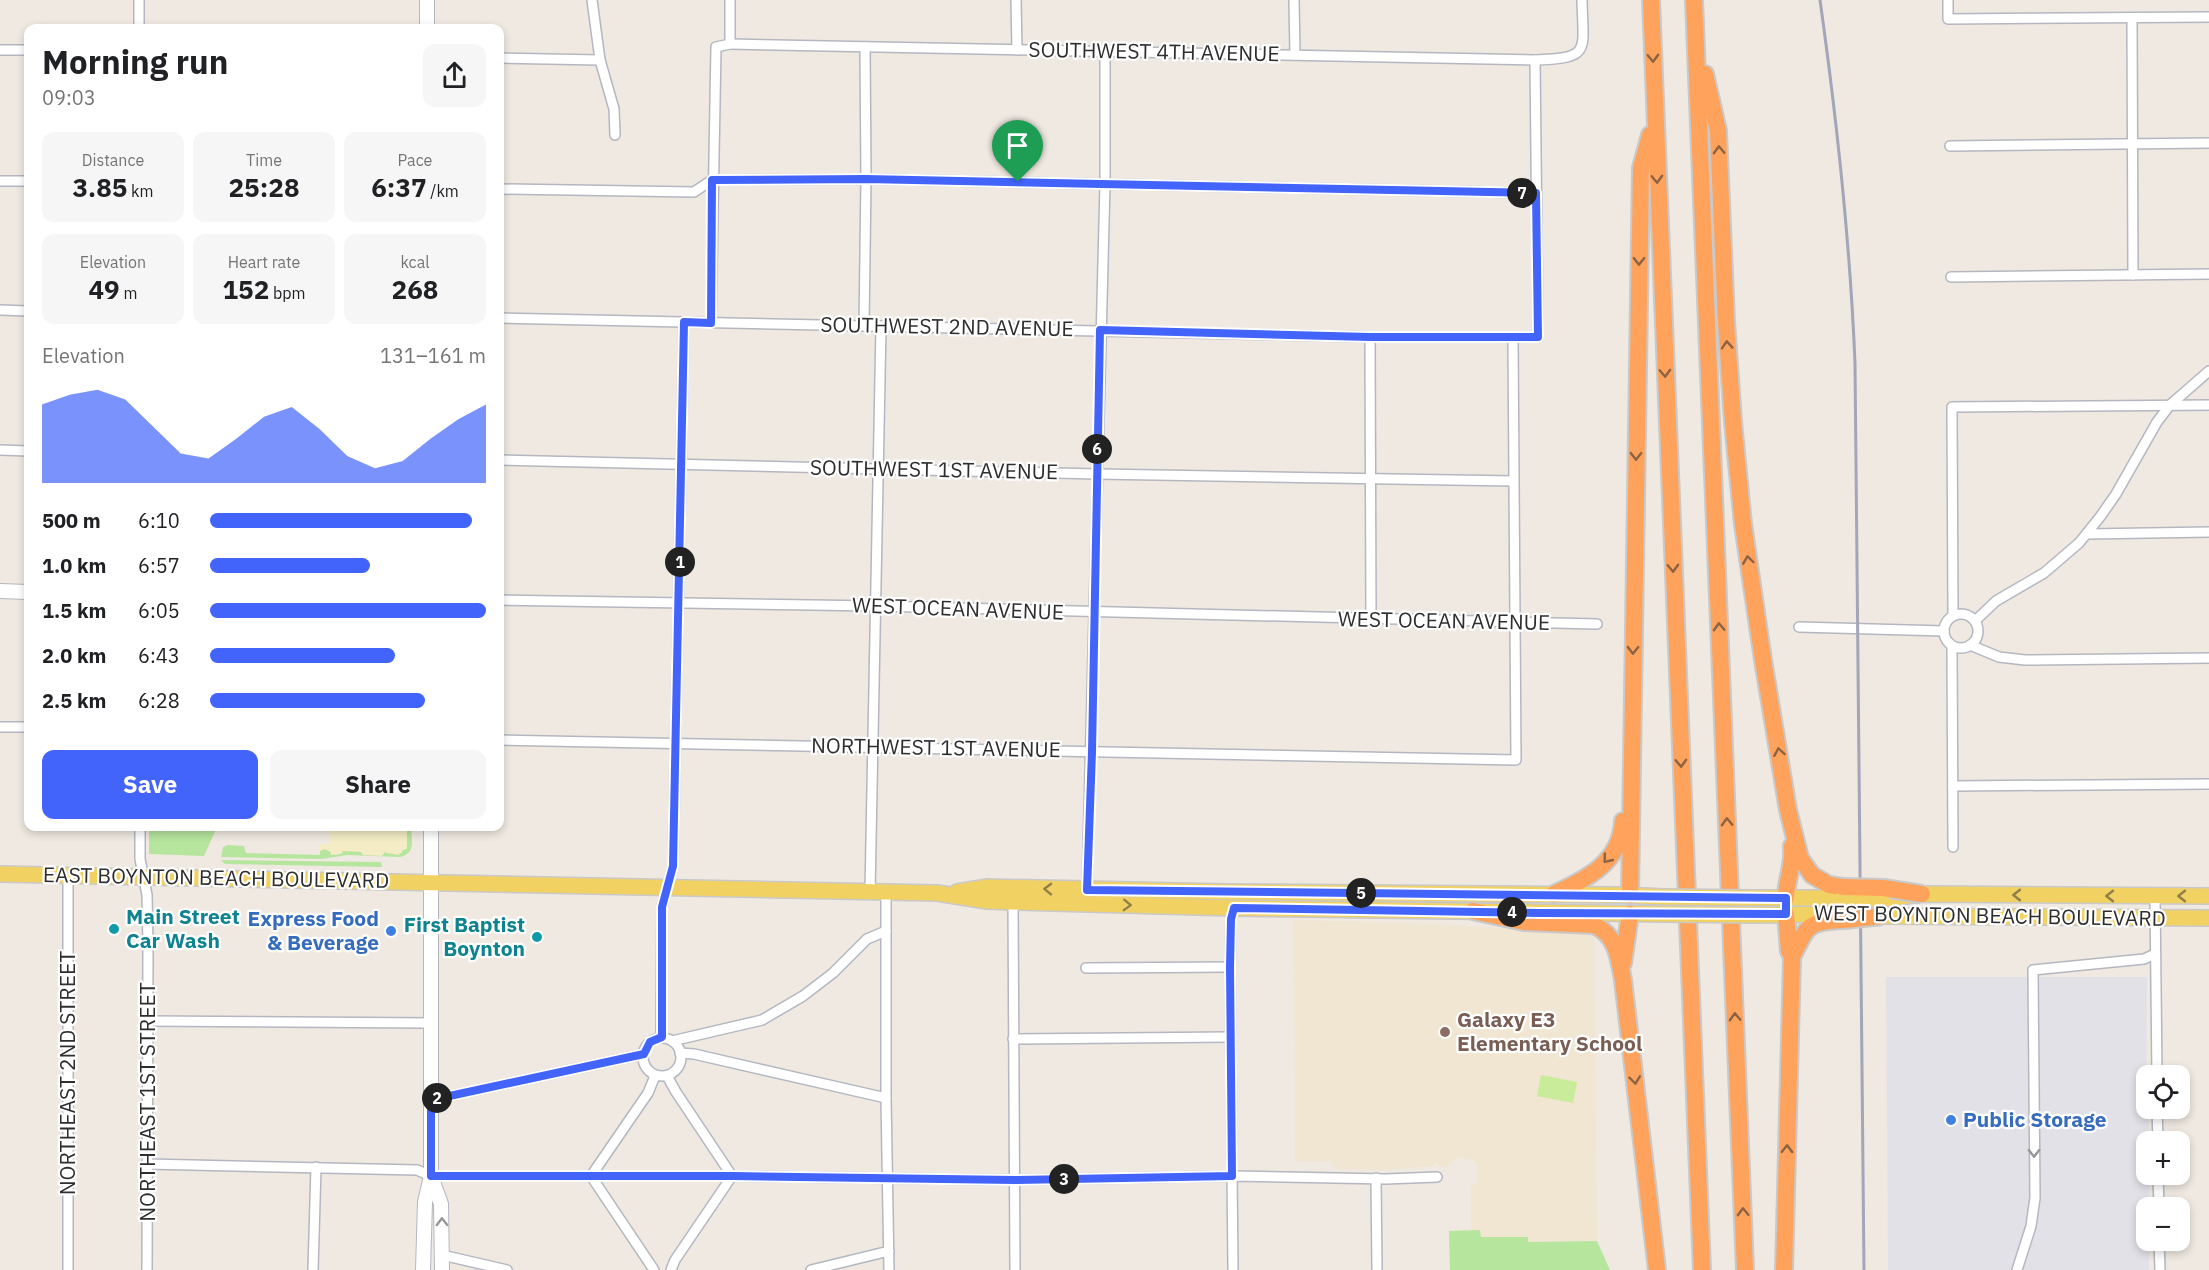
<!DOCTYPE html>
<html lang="en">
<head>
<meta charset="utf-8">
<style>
	body { margin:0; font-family:"IBM Plex Sans",sans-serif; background:#f6f6f6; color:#202124; height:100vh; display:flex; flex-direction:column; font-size:22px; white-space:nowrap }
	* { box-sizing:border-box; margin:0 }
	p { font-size:20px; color:#757577 }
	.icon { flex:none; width:33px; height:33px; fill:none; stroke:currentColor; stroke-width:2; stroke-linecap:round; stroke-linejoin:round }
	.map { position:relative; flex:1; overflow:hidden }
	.drawer { position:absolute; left:24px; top:24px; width:480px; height:807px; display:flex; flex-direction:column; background:#fff; border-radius:12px; box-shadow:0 3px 9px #0003 }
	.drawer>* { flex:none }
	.tools { position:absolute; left:2136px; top:1065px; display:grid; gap:12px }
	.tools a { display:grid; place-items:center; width:54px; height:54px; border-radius:12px; background:#fff; box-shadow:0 3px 9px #0003; font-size:30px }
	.pin { position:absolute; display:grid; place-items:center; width:51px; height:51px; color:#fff; margin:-62px -26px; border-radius:50% 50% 50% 0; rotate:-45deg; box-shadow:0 0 6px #0007 }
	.pin .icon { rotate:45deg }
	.km { position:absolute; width:30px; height:30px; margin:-15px; border-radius:50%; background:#222; color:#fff; font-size:16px; line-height:30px; text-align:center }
	.round { display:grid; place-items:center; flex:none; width:63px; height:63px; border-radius:12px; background:#f6f6f6 }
	.summary { display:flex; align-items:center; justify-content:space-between; height:102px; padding:0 18px }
	h1 { font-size:33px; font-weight:800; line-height:45px }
	.stats { display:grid; grid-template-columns:repeat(3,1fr); gap:9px; height:102px; padding:6px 18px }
	.stats div { display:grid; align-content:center; border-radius:12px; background:#f6f6f6; text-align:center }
	.stats b { font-size:26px; font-weight:800 }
	.stats small { font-size:16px; font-weight:400 }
	.stats p { font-size:16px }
	.chart { height:168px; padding:12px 18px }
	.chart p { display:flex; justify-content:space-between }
	.chart svg { width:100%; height:108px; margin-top:6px; fill:#4264fb; opacity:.7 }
	.action { display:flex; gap:12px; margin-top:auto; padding:12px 18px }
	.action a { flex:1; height:69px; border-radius:12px; background:#4264fb; color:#fff; font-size:24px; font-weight:800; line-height:69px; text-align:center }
	.action a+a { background:#f6f6f6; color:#202124 }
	ul { padding:0 18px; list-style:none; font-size:20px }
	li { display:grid; grid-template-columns:96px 72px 1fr; align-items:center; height:45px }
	li i { height:15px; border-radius:8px; background:#4264fb }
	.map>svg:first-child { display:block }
	.industrial { fill:#e3e1e8 }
	.education { fill:#f0e6d1 }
	.green { fill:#b6e59e }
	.sand { fill:#f3ecc5 }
	.pitch { fill:#c9ec9a }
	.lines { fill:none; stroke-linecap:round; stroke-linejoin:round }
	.street-casing { stroke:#b4b7c1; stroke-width:12 }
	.secondary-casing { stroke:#b4b7c1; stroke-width:16 }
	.primary-casing { stroke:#c9c9c9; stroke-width:18 }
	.highway-casing { stroke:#c9c9c9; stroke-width:20 }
	.street { stroke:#fff; stroke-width:9 }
	.secondary { stroke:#fff; stroke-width:14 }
	.primary { stroke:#f2d163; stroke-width:15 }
	.highway { stroke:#ffa35c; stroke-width:16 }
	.rail { stroke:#a3a6b8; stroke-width:3 }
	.primary-bridge-casing { stroke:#c9c9c9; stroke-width:18; stroke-linecap:butt }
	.highway-bridge-casing { stroke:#c9c9c9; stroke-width:20; stroke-linecap:butt }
	.primary-bridge { stroke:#f2d163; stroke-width:15 }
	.highway-bridge { stroke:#ffa35c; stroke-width:16 }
	.oneway { stroke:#8c6343 }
	.oneway2 { stroke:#908048 }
	.oneway3 { stroke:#969696 }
	.route-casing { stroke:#fff; stroke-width:12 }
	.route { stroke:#4264fb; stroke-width:8 }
	.culture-dot { fill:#0f9aa8; stroke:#fff; stroke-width:2 }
	.shop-dot { fill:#3f7fe0; stroke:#fff; stroke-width:2 }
	.education-dot { fill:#8d6e63; stroke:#fff; stroke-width:2 }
	.labels { text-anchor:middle; stroke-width:4.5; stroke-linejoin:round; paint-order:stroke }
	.street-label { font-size:21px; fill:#2e2e2e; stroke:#fff }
	.culture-label { font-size:21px; font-weight:bold; fill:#0d838f; stroke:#fff; text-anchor:start }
	.shop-label { font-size:21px; font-weight:bold; fill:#366cbe; stroke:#fff; text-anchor:end }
	.education-label { font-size:21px; font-weight:bold; fill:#785e54; stroke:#fff; text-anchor:start }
</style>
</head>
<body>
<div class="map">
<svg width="2209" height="1270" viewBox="0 0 2209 1270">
	<rect width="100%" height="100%" fill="#efe9e1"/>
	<path class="industrial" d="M1886,977h261l-1,131 2,1 1,32 -3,1v32l3,1v32l-3,1v32l3,1v29h-261z"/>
	<path class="education" d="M1294,920l140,4 95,6 53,1 12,6 3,304 -69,1 -1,-5h-47v-7h-9v-45l7,-2 -1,-19 -8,-6h-14l-4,7 -13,2v-4h-3l-1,3 -51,4 -48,-1 -4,-8h-36z"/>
	<g class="green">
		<path d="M217,827l-13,29 -55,-2v-27z"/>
		<path d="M407,827h4c0,12 6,26 -11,30l-53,-2 -25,4 -101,-2 2,-10 5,-2 16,1 2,7 74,2v-4l5,-2 11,6 6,-2 -1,-2c13,-2 28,2 42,2l2,-2 13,2 9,-5z"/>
		<path d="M221,860l160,2 1,5 -157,-3z"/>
		<path d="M1480,1230l1,7h47v5l69,-1 13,29h-160l-1,-39z"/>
	</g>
	<path class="sand" d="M329,827h78v22l-5,1v3h-3l1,2 -14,-2v-2l-4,5 -19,-1 -2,-3 -19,-1 1,2 -12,2 -1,-1 2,-2 -7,-3 -5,2v-7h9z"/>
	<path class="pitch" d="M1541,1075l36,7 -4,21 -36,-7z"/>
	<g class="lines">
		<defs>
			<g id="street">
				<path d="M139,0v28"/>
				<path d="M592,0l8,60 14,49 1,26"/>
				<path d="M1016,0l1,50"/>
				<path d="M1294,0l1,55"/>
				<path d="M1948,0v19l261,-2"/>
				<path d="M2132,18l1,257"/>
				<path d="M730,44l805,16c57,-2 48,-8 47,-60"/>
				<path d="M0,50h28"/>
				<path d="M500,58l100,2"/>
				<path d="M1950,146l259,-3"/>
				<path d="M0,181h28"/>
				<path d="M500,189l194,3 18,-12 154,-1 670,14"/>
				<path d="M1951,277l258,-3"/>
				<path d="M0,310l28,1"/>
				<path d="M500,318l870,19h168l-3,-277"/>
				<path d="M711,323l5,-276 14,-3v-44"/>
				<path d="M864,326l2,-147 -1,-132"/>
				<path d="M1370,337l1,283"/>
				<path d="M0,450l28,1"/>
				<path d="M500,460l597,14 416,7"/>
				<path d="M2087,534l122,-2"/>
				<path d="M500,600l376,6 721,18"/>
				<circle cx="1961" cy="631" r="17"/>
				<path d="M1953,616l-1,-209 257,-2"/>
				<path d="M1975,621l21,-20 48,-28 35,-30 21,-26 16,-23 41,-72 13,-17 39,-34"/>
				<path d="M1799,627l145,4"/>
				<path d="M1970,645l29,12 26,3 184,-2"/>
				<path d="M1952,646l1,201"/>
				<path d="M0,727h28"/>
				<path d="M500,740l1016,20 -3,-421"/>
				<path d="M1953,786l256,-2"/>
				<path d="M140,826v33l7,36 1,50 -1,325"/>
				<path d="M1087,890l18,-706v-133"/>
				<path d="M870,892l11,-566"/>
				<path d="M886,892v206l3,172"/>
				<path d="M2155,896l2,180"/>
				<path d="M1013,902l2,368"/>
				<path d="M1086,968l144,-1"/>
				<path d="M148,1021l283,2"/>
				<path d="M661,1037l1,-130 11,-41 11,-544"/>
				<circle cx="662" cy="1057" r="19"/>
				<path d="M1013,1039l217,-2"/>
				<path d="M672,1041l90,-21 41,-24 30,-23 34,-34 19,-8"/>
				<path d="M680,1053l14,1 192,44"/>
				<path d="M667,1076l9,16 56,84 -57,84 -4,10"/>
				<path d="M431,1100l213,-46"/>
				<path d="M2157,1108l1,34"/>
				<path d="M147,1164l270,6 14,6h301l283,4 217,-4 154,3 51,-2"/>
				<path d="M2158,1174l1,34"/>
				<path d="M1376,1178l1,92"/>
				<path d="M2159,1240l1,30"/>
				<path d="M442,1255l65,15"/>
				<path d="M68,1270v-395"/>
				<path d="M313,1270l3,-103"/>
				<path d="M654,1270l-63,-94 57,-83 7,-17"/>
				<path d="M811,1270l78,-19"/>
				<path d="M1233,1270l-3,-303 1,-48 3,-11"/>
				<path d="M2017,1270l14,-44 4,-28 -2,-228 111,-11 11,-5"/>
			</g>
			<g id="secondary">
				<path d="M427,0v28"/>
				<path d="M0,591l28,1"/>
				<path d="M431,1176l10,28 1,66"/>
				<path d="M423,1270l2,-68 6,-26v-350"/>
			</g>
			<g id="primary">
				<path d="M0,874l937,19 50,8 26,1 221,6 431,6"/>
				<path d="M957,892l31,-5 239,5 396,3 42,2"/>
				<path d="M1752,898h91"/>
				<path d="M1882,899l40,-5 287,2"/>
				<path d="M1753,915l88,-1"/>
				<path d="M1882,916l327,2"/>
			</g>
			<g id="highway">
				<path d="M1651,0l51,1270"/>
				<path d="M1694,0l51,1270"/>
				<path d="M1705,74l13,57 8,191 7,100 10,102 20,136 25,150 12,48 12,17 17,10 13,2"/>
				<path d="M1554,894c33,-15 67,-32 69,-73"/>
				<path d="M1630,895l11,-727 9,-33"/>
				<path d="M1786,898c0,-18 8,-32 6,-52"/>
				<path d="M1473,911l51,11 70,3c23,10 25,34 29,55l34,290"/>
				<path d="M1792,957c15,-30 14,-36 52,-37"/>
				<path d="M1623,963l7,-49"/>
				<path d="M1784,1270l8,-313 -3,-6 -3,-37"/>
			</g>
		</defs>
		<use href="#street" class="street-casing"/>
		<use href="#secondary" class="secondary-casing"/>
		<use href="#primary" class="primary-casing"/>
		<use href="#highway" class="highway-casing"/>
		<use href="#street" class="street"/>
		<use href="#secondary" class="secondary"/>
		<use href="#primary" class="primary"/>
		<use href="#highway" class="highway"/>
		<path class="rail" d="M1820,0c17,121 30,241 35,363l9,907"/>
		<defs>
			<g id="primary-bridge">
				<path d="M1665,897l87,1"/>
				<path d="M1843,898l39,1"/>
				<path d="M1665,914l88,1"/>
			</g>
			<g id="highway-bridge">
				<path d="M1842,887l41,1 39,6"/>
				<path d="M1844,920l38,-4"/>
			</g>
		</defs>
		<use href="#primary-bridge" class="primary-bridge-casing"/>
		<use href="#highway-bridge" class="highway-bridge-casing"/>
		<use href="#primary-bridge" class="primary-bridge"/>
		<use href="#highway-bridge" class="highway-bridge"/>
	</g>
	<defs><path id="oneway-chevron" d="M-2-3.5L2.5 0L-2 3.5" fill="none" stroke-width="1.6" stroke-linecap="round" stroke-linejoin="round" transform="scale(1.5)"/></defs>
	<g class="oneway">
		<use href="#oneway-chevron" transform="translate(1653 58) rotate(88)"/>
		<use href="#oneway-chevron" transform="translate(1719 150) rotate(-92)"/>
		<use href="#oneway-chevron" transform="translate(1657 179) rotate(88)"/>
		<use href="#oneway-chevron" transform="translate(1639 261) rotate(91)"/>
		<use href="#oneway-chevron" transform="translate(1727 345) rotate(-94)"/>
		<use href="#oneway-chevron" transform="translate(1665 373) rotate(88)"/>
		<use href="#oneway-chevron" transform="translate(1636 456) rotate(91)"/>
		<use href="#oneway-chevron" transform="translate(1748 560) rotate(-98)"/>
		<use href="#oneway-chevron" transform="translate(1673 568) rotate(88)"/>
		<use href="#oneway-chevron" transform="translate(1719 627) rotate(-92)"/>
		<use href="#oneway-chevron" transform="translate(1633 650) rotate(91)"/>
		<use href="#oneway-chevron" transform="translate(1779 752) rotate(-100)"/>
		<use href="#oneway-chevron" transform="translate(1681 763) rotate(88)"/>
		<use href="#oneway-chevron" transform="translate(1727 822) rotate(-92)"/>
		<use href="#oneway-chevron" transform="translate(1607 859) rotate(129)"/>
		<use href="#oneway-chevron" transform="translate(1735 1017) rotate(-92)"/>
		<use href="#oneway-chevron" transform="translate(1635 1080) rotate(83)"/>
		<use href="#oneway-chevron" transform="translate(1787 1149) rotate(-89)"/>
		<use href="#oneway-chevron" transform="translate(1743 1212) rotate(-92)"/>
	</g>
	<g class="oneway2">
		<use href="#oneway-chevron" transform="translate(1048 889) rotate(-179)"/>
		<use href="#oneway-chevron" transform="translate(2017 895) rotate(-180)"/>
		<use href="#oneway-chevron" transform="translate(2110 896) rotate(-180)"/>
		<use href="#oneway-chevron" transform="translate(2182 896) rotate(180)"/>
		<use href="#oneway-chevron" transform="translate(1127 905) rotate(2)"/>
	</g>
	<g class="oneway3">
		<use href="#oneway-chevron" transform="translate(2034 1153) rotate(90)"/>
		<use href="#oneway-chevron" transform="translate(442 1222) rotate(-91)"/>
	</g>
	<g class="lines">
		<defs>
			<path id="route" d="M866,179l670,14 2,144h-168l-270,-7 -8,422 -5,138 699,8v16l-246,-1 -306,-5 -3,11 -1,48 2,209 -217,4 -283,-4h-301v-76l213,-46 6,-12 12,-5v-130l11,-41 11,-544 27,1 1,-143z"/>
		</defs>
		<use href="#route" class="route-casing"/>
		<use href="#route" class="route"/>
	</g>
	<g class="culture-dot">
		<circle cx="114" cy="929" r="6"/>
		<circle cx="537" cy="937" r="6"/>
	</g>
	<g class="shop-dot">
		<circle cx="391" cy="931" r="6"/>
		<circle cx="1951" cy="1120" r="6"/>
	</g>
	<circle class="education-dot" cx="1445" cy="1032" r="6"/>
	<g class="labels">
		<g class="street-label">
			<text transform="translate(1154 52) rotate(1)" y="7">SOUTHWEST 4TH AVENUE</text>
			<text transform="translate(947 327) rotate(1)" y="7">SOUTHWEST 2ND AVENUE</text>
			<text transform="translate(934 470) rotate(1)" y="7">SOUTHWEST 1ST AVENUE</text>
			<text transform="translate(958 609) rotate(2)" y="7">WEST OCEAN AVENUE</text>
			<text transform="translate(1444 621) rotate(1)" y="7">WEST OCEAN AVENUE</text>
			<text transform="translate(936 748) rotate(1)" y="7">NORTHWEST 1ST AVENUE</text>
			<text transform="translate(216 878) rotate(1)" y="7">EAST BOYNTON BEACH BOULEVARD</text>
			<text transform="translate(1990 916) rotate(1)" y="7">WEST BOYNTON BEACH BOULEVARD</text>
			<text transform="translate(68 1073) rotate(-90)" y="7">NORTHEAST 2ND STREET</text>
			<text transform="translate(148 1102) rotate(-90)" y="7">NORTHEAST 1ST STREET</text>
		</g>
		<g class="culture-label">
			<text x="126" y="924">Main Street<tspan x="126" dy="24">Car Wash</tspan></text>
			<text x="525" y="932" text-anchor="end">First Baptist<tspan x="525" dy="24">Boynton</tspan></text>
		</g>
		<g class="shop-label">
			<text x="379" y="926">Express Food<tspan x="379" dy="24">&amp; Beverage</tspan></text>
			<text x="1963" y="1127" text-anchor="start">Public Storage</text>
		</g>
		<g class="education-label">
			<text x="1457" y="1027">Galaxy E3<tspan x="1457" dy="24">Elementary School</tspan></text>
		</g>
	</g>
</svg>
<div class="tools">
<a><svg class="icon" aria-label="locate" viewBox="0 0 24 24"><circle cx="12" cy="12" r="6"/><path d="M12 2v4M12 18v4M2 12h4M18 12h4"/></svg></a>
<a>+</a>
<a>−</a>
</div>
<div class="pin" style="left:1018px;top:182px;background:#1e9e55"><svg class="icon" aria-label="arrive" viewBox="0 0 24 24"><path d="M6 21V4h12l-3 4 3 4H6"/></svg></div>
<b class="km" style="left:680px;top:562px">1</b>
<b class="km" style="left:437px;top:1098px">2</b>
<b class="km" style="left:1064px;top:1179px">3</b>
<b class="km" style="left:1512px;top:912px">4</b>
<b class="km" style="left:1361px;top:893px">5</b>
<b class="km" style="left:1097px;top:449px">6</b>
<b class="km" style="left:1522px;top:193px">7</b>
<section class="drawer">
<div class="summary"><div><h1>Morning run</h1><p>09:03</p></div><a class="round"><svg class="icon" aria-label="share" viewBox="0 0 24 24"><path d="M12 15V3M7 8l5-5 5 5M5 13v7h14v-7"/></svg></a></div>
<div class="stats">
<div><p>Distance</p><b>3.85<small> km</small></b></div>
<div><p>Time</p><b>25:28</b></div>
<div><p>Pace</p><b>6:37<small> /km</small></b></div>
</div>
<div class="stats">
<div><p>Elevation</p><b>49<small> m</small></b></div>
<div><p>Heart rate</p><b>152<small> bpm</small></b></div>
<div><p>kcal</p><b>268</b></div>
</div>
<div class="chart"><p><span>Elevation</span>131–161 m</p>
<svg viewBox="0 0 160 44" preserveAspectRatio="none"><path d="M0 44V12L10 8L20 6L30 10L40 21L50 32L60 34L70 26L80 17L90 13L100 22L110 33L120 38L130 35L140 26L150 18L160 12V44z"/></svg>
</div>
<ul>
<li><b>500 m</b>6:10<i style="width:95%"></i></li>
<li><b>1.0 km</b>6:57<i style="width:58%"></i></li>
<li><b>1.5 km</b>6:05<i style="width:100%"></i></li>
<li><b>2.0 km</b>6:43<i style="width:67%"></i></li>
<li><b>2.5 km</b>6:28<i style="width:78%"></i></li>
</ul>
<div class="action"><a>Save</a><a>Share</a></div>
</section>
</div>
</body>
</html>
